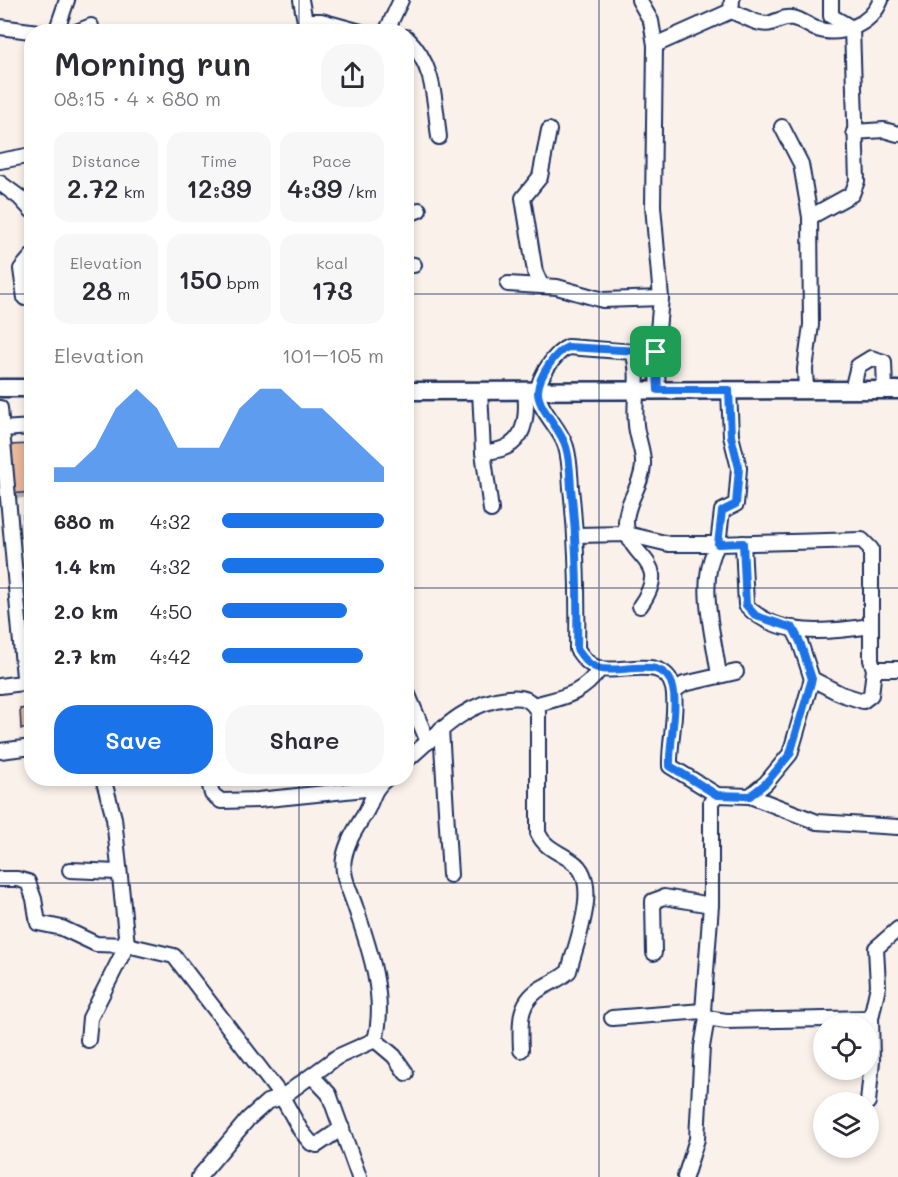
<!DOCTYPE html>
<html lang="en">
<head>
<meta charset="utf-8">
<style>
	body { margin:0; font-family:Mali,sans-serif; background:#f7f7f7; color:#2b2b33; height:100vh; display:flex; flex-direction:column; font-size:22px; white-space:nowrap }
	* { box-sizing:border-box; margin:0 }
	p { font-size:20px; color:#7c7c81 }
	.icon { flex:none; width:33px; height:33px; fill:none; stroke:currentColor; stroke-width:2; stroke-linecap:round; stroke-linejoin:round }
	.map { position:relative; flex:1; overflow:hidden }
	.side { position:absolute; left:24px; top:24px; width:390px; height:762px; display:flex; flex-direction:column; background:#fff; border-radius:24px; box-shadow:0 3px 9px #0003 }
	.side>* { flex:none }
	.fabs { position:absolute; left:813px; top:1014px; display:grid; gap:12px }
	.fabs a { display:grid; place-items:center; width:66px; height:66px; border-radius:50%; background:#fff; box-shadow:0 3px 9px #0003; font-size:30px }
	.pin { position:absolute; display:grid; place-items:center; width:51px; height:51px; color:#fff; margin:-26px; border-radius:12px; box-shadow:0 3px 9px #0006 }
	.round { display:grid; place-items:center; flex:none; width:63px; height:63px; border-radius:24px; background:#f7f7f7 }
	.head { display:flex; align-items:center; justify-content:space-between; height:102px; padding:0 30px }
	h1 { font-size:33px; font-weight:600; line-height:45px }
	.figures { display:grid; grid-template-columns:repeat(3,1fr); gap:9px; height:102px; padding:6px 30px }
	.figures div { display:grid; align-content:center; border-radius:15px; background:#f7f7f7; text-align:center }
	.figures b { font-size:26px; font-weight:600 }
	.figures small { font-size:16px; font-weight:400 }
	.figures p { font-size:16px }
	.chart { height:168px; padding:12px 30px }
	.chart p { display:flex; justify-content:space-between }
	.chart svg { width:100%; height:108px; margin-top:6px; fill:#1a73e8; opacity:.7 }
	.primary-button { display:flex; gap:12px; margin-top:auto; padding:12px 30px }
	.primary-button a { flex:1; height:69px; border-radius:24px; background:#1a73e8; color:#fff; font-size:24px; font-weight:600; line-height:69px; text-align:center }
	.primary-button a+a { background:#f7f7f7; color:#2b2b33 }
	ul { padding:0 30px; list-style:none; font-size:20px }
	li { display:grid; grid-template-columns:96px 72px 1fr; align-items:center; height:45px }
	li i { height:15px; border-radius:8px; background:#1a73e8 }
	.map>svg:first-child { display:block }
	.building { fill:#e9b79a; stroke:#1b2f5e; stroke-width:1.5; filter:url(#shadow) }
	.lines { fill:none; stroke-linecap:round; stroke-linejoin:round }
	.minor-casing { stroke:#1b2f5e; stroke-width:18 }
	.major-casing { stroke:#1b2f5e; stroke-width:21 }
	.minor { stroke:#fff; stroke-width:14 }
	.major { stroke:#fff; stroke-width:16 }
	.route-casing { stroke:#fff; stroke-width:12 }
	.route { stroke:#1a73e8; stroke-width:8 }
	.grid { fill:none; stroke:#1b2f5e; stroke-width:1.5; stroke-opacity:0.55 }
</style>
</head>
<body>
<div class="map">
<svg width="898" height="1177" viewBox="0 0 898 1177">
	<defs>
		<filter id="shadow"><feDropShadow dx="6" dy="4" stdDeviation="0" flood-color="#0004"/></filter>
	</defs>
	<rect width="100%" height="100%" fill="#fbf1eb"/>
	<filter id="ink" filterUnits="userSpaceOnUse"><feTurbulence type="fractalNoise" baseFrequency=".0167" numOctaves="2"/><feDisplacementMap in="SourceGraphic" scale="12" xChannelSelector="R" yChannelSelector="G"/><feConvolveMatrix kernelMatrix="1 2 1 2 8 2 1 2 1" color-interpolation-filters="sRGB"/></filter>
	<g filter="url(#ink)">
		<g class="building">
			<path d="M32,444v48l-22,2v-4h-10v-12l8,-33z"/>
			<path d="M23,515h9v35h-6z"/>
			<path d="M25,692h7v37h-11l-1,-20 6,-1z"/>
		</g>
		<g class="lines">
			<defs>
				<g id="minor">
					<path d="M301,0l6,32"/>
					<path d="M639,0l12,21 4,24 -2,161 8,92 -5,54 2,38"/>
					<path d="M731,11c11,4 29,16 40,12 8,-2 13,-7 22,-5 9,2 14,7 21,10 26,10 57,-3 67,-28"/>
					<path d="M307,21h14l40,11"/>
					<path d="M0,27l38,5"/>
					<path d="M56,32l11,-32"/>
					<path d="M76,32l15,-6"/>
					<path d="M386,32l15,-32"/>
					<path d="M406,37c29,28 28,62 33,100"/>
					<path d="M655,45l76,-34 1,-11"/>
					<path d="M782,127l19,37 9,53 1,108 -6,44 1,21"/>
					<path d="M854,132l30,-2 14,4"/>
					<path d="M0,161l32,-6"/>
					<path d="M0,183l19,14 13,14"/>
					<path d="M406,215l13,-5"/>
					<path d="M810,217l42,-23 5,-13 -5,-153 -21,-12v-16"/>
					<path d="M32,256l-11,13 4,29 7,-1"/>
					<path d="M406,264l8,1"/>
					<path d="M508,284l49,3 46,13 58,-2"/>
					<path d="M541,285l-6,-13 -12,-74 17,-21 9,-47"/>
					<path d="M852,390l6,-24 13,-8 13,4 1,27"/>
					<path d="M480,391l3,61 8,58"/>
					<path d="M0,408l24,269 -2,6 -22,3"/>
					<path d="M2,429l30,-2"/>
					<path d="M483,452c39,-1 46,-26 42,-62"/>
					<path d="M577,535l50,-1 42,10h49l4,-33 14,-7 3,-36 -8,-32 -2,-46"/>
					<path d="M743,543l3,62c31,34 85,27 125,21"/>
					<path d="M640,606c34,-48 -14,-45 -14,-84 0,-21 16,-36 17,-57 1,-13 -6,-27 -7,-40 -3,-24 5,-49 -3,-73l-65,-5c-13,6 -29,29 -30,44 -1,18 23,37 28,56 4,13 4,28 5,41 6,54 7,107 6,161 6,9 12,17 24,20 23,4 65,-14 72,19 5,21 -4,55 -3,78l47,29 33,1 67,26 81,5"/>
					<path d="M874,669h24"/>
					<path d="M719,676c-5,-41 -23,-95 -1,-132l144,-4 9,9v111l3,9 -3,26 -8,6 -22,-7 -29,-15 -12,-37 -7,-14"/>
					<path d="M406,690l22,52"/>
					<path d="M674,691l10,-7 52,-12"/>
					<path d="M534,705c29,-8 48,-10 66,-36"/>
					<path d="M441,729l9,146"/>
					<path d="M0,751l32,-4"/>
					<path d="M406,761c31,-27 59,-59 102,-63 15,-2 23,1 30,14v121c7,16 22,19 35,29 29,20 3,80 -4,109 -7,7 -15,10 -24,15 -28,14 -25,37 -24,64"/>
					<path d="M208,778l4,16 9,7 37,-1 117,-12"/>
					<path d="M750,796l16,-13 24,-29 22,-75"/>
					<path d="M70,870l48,2"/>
					<path d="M0,879h17l11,3 6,17 4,24 24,5 34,16 31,1 47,11 108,141 19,34 10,12 6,2 25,-17"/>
					<path d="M654,953l-1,-52 11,-4 47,8"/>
					<path d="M612,1018l91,-7"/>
					<path d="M707,1018l19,3 145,-3"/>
					<path d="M88,1040l2,-22 37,-73 -13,-127 -11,-40"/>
					<path d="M375,1040l19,16 12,17"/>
					<path d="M312,1076l17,18 30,83"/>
					<path d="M868,1102l4,-41 -1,-43 7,-32 -2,-38 22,-19"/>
					<path d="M199,1177l49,-58 19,-17 15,-5 55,-40 38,-17c12,-42 -6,-93 -20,-134 -5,-15 -14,-32 -11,-48 3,-17 13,-31 22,-46 8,-15 6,-22 21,-34"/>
					<path d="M685,1177l12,-38 5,-92 5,-29 -4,-7 8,-106v-103l6,-7"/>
				</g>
				<g id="major">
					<path d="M0,388h32"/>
					<path d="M406,391l492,-1"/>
				</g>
			</defs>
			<use href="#minor" class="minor-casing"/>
			<use href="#major" class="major-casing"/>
			<use href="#minor" class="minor"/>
			<use href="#major" class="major"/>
		</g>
	</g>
	<g class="lines" filter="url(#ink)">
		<defs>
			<path id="route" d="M568,347l88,5 2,38h71l2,46 8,32 -3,36 -14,7 -4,33 25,-1 3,62 10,11 37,12 7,14 12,37 -22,75 -24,29 -16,13 -33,-1 -47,-29c-1,-23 8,-57 3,-78 -7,-33 -49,-15 -72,-19 -12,-3 -18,-11 -24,-20 1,-54 0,-107 -6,-161 -1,-13 -1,-28 -5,-41 -5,-19 -29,-39 -28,-56 1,-15 17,-39 30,-44z"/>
		</defs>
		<use href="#route" class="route-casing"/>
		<use href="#route" class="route"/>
	</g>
	<path class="grid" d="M299,0v32M599,0v1177M0,294h32M406,294h492M0,588h32M406,588h492M299,778v399M0,883h898"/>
</svg>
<div class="fabs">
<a><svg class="icon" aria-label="locate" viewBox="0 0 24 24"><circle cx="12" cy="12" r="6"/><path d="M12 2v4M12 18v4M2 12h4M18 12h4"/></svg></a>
<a><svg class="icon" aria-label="layers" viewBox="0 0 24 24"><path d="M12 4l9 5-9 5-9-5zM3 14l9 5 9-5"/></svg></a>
</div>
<div class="pin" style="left:656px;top:352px;background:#1e9e55"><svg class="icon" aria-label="arrive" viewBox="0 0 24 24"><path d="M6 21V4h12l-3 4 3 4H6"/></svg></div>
<section class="side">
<div class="head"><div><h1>Morning run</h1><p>08:15 · 4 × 680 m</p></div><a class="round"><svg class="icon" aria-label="share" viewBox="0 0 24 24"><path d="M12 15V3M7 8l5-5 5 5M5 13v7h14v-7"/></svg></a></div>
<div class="figures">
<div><p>Distance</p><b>2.72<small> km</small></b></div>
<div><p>Time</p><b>12:39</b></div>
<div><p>Pace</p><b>4:39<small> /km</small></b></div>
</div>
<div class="figures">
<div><p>Elevation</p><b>28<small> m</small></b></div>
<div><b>150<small> bpm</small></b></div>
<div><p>kcal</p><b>173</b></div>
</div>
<div class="chart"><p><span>Elevation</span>101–105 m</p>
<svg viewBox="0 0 160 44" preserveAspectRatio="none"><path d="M0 44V38L10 38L20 30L30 14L40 6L50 14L60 30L70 30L80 30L90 14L100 6L110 6L120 14L130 14L140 22L150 30L160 38V44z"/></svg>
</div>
<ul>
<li><b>680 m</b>4:32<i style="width:100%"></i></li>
<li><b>1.4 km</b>4:32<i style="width:100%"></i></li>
<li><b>2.0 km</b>4:50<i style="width:77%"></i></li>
<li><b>2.7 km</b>4:42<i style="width:87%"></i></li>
</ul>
<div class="primary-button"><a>Save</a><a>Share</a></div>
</section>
</div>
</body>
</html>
